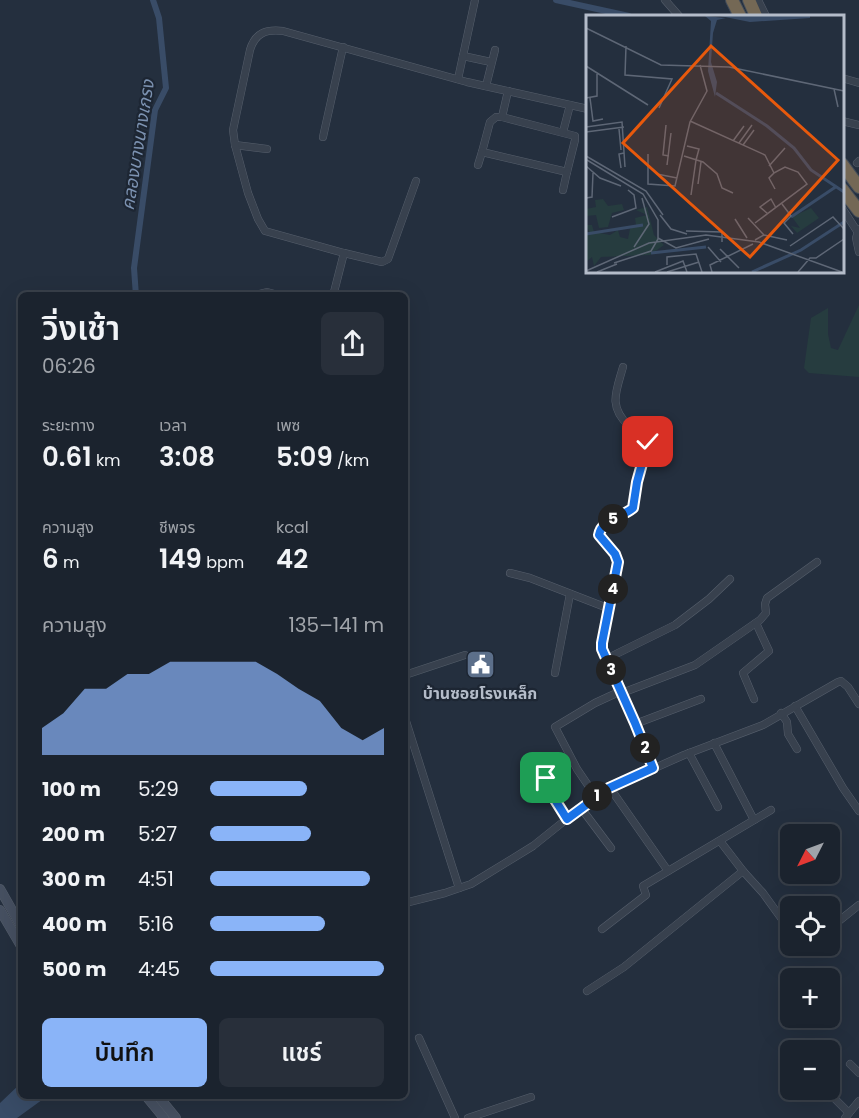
<!DOCTYPE html>
<html lang="th">
<head>
<meta charset="utf-8">
<style>
	body { margin:0; font-family:Poppins,"Noto Sans Thai",sans-serif; background:#282f3a; color:#f1f3f6; height:100vh; display:flex; flex-direction:column; font-size:22px; white-space:nowrap }
	* { box-sizing:border-box; margin:0 }
	p { font-size:20px; color:#a0a4aa }
	.icon { flex:none; width:33px; height:33px; fill:none; stroke:currentColor; stroke-width:2; stroke-linecap:round; stroke-linejoin:round }
	.map { position:relative; flex:1; overflow:hidden }
	.drawer { position:absolute; left:18px; top:292px; width:390px; height:807px; display:flex; flex-direction:column; background:#1b232e; border-radius:9px; box-shadow:0 6px 24px #0002,0 0 0 2px #39404a }
	.drawer>* { flex:none }
	.needle { width:39px; rotate:228deg }
	.fabs { position:absolute; left:780px; top:824px; display:grid; gap:12px }
	.fabs a { display:grid; place-items:center; width:60px; height:60px; border-radius:9px; background:#1b232e; box-shadow:0 6px 24px #0002,0 0 0 2px #39404a; font-size:30px }
	.pin { position:absolute; display:grid; place-items:center; width:51px; height:51px; color:#fff; margin:-26px; border-radius:12px; box-shadow:0 3px 9px #0006 }
	.km { position:absolute; width:30px; height:30px; margin:-15px; border-radius:50%; background:#222; color:#fff; font-size:16px; line-height:30px; text-align:center }
	.round { display:grid; place-items:center; flex:none; width:63px; height:63px; border-radius:9px; background:#282f3a }
	.summary { display:flex; align-items:center; justify-content:space-between; height:102px; padding:0 24px }
	h1 { font-size:33px; font-weight:600; line-height:45px }
	.metrics { display:grid; grid-template-columns:repeat(3,1fr); gap:9px; height:102px; padding:6px 24px }
	.metrics div { display:grid; align-content:center }
	.metrics b { font-size:26px; font-weight:600 }
	.metrics small { font-size:16px; font-weight:400 }
	.metrics p { font-size:16px }
	.chart { height:168px; padding:12px 24px }
	.chart p { display:flex; justify-content:space-between }
	.chart svg { width:100%; height:108px; margin-top:6px; fill:#8ab4f8; opacity:.7 }
	.primary-button { display:flex; gap:12px; margin-top:auto; padding:12px 24px }
	.primary-button a { flex:1; height:69px; border-radius:9px; background:#8ab4f8; color:#111; font-size:24px; font-weight:600; line-height:69px; text-align:center }
	.primary-button a+a { background:#282f3a; color:#f1f3f6 }
	ul { padding:0 24px; list-style:none; font-size:20px }
	li { display:grid; grid-template-columns:96px 72px 1fr; align-items:center; height:45px }
	li i { height:15px; border-radius:8px; background:#8ab4f8 }
	.map>svg:first-child { display:block }
	.green { fill:#263c3f }
	.water { fill:#394c67 }
	.lines { fill:none; stroke-linecap:round; stroke-linejoin:round }
	.canal { stroke:#394c67; stroke-width:6 }
	.minor-casing { stroke:#565f6c; stroke-width:8 }
	.secondary-casing { stroke:#565f6c; stroke-width:10 }
	.motorway-casing { stroke:#434c59; stroke-width:14 }
	.minor { stroke:#38414e; stroke-width:7 }
	.secondary { stroke:#465061; stroke-width:9 }
	.motorway { stroke:#746855; stroke-width:12 }
	.route-casing { stroke:#fff; stroke-width:12 }
	.route { stroke:#1a73e8; stroke-width:8 }
	.labels { text-anchor:middle; stroke-width:4.5; stroke-linejoin:round; paint-order:stroke }
	.poi-label { font-size:16px; font-weight:bold; fill:#b4bcc9; stroke:#1d2633 }
	.water-label { font-size:18px; font-style:italic; fill:#7c92b1; stroke:#1d2633 }
	.inset-river { fill:none; stroke:#394c67; stroke-width:3 }
	.inset-road { fill:none; stroke:#5e6776; stroke-width:1.5 }
	.view { fill:#e8590c; fill-opacity:0.15; stroke:#e8590c; stroke-width:3 }
	.inset-edge { fill:none; stroke:#b4bcc9; stroke-width:3 }
</style>
</head>
<body>
<div class="map">
<svg width="859" height="1118" viewBox="0 0 859 1118">
	<rect width="100%" height="100%" fill="#242f3e"/>
	<path class="green" d="M859,305v72l-50,-4 -5,-5 7,-50 17,-10v26l3,14 7,2z"/>
	<path class="water" d="M21,1083v13l25,1 -29,21h-17v-15z"/>
	<g class="lines">
		<g class="canal">
			<path d="M556,0l73,16"/>
			<path d="M136,296l-2,-28 21,-158 11,-22 -7,-70 -6,-18"/>
		</g>
		<defs>
			<g id="minor">
				<path d="M665,0l14,16"/>
				<path d="M758,0l8,16"/>
				<path d="M463,56l28,6"/>
				<path d="M842,78l17,5"/>
				<path d="M458,79l17,-79"/>
				<path d="M486,86l9,-36"/>
				<path d="M496,117h6l73,19v4l-8,32 -85,-20 8,-30z"/>
				<path d="M502,117l6,-26"/>
				<path d="M842,121l17,4"/>
				<path d="M563,132l7,-27"/>
				<path d="M323,137l20,-90"/>
				<path d="M235,145l32,4"/>
				<path d="M857,163l2,-2"/>
				<path d="M478,165l4,-13"/>
				<path d="M563,190l4,-18"/>
				<path d="M842,208l15,23"/>
				<path d="M859,229l-3,9 3,14"/>
				<path d="M344,253l38,9 6,-3 28,-78"/>
				<path d="M252,296l15,-4 15,4"/>
				<path d="M333,296l11,-43 -79,-22 -7,-12 -10,-26 -13,-48 -2,-15 17,-80c5,-17 16,-21 33,-19l184,51 121,27"/>
				<path d="M623,367c-7,25 -15,39 6,59 6,6 14,10 19,16l-11,39 -4,27c-12,9 -32,11 -34,27l16,18 3,9 -17,84 52,122"/>
				<path d="M510,573l20,5 80,31"/>
				<path d="M606,659l69,-34 34,-26 21,-20"/>
				<path d="M555,673l15,-79"/>
				<path d="M405,675l60,-20"/>
				<path d="M622,693l73,-28 65,-45 6,-7 -1,-9 2,-6 50,-36"/>
				<path d="M754,699l-11,-26 26,-22 -13,-28"/>
				<path d="M795,706l48,82 16,23"/>
				<path d="M781,713l6,9 1,12 9,15"/>
				<path d="M405,718l54,170"/>
				<path d="M635,724l66,-25"/>
				<path d="M714,743l40,77"/>
				<path d="M689,753l29,54"/>
				<path d="M546,778l6,17 15,24"/>
				<path d="M610,788l58,83"/>
				<path d="M596,797l-19,-28 -22,-42 40,-24 26,-12"/>
				<path d="M581,808l30,40"/>
				<path d="M743,871l20,22 18,25"/>
				<path d="M405,903l40,-10 26,-9 62,-38 55,-44 22,-14 74,-33 79,-30 75,-43 3,-1 7,6 11,17"/>
				<path d="M830,928l29,-23"/>
				<path d="M602,929l44,-34 -3,-9 128,-76"/>
				<path d="M802,950l6,-5"/>
				<path d="M587,991l37,-24 119,-96 -23,-30"/>
				<path d="M419,1038l36,80"/>
				<path d="M850,1064l9,9"/>
				<path d="M826,1090l23,23"/>
				<path d="M468,1118l63,-21"/>
				<path d="M845,1118l14,-17"/>
			</g>
			<g id="secondary">
				<path d="M0,889l21,37"/>
				<path d="M0,910l21,36"/>
				<path d="M146,1096l18,22"/>
				<path d="M158,1096l18,22"/>
			</g>
			<g id="motorway">
				<path d="M732,0l8,16"/>
				<path d="M749,0l7,16"/>
				<path d="M842,164l17,23"/>
				<path d="M842,189l17,22"/>
			</g>
		</defs>
		<use href="#minor" class="minor-casing"/>
		<use href="#secondary" class="secondary-casing"/>
		<use href="#motorway" class="motorway-casing"/>
		<use href="#minor" class="minor"/>
		<use href="#secondary" class="secondary"/>
		<use href="#motorway" class="motorway"/>
	</g>
	<g class="lines">
		<defs>
			<path id="route" d="M546,778l6,17 15,24 42,-31 44,-20 -18,-45 -33,-74v-6l16,-81 -3,-8 -16,-19c3,-16 22,-17 34,-27l4,-26 11,-40"/>
		</defs>
		<use href="#route" class="route-casing"/>
		<use href="#route" class="route"/>
	</g>
	<defs>
		<symbol id="civic-square" viewBox="-11 -11 22 22"><rect x="-9" y="-9" width="18" height="18" rx="4" fill="#5c6f8a" stroke="#1d2633"/><path d="M-.6-6.5H3V-4.5H.6V-3L4-1V1h2V6H-6V1h2V-1L-.6-3ZM-1.2 2.5V6h2.4V2.5Z" fill="#fff"/></symbol>
	</defs>
	<g fill-rule="evenodd">
		<use href="#civic-square" x="464" y="648" width="33" height="33"/>
	</g>
	<g class="labels">
		<g class="poi-label">
			<text x="480" y="699">บ้านซอยโรงเหล็ก</text>
		</g>
		<g class="water-label">
			<text transform="translate(138 145) rotate(-81)" y="6">คลองบางนางเกรง</text>
		</g>
	</g>
	<g transform="translate(586 15)">
		<rect width="258" height="258" fill="#242f3e"/>
		<path d="M17,184l5,7 14,-2 2,6 -12,3 -4,14 -9,1 -3,-13 -10,1v-7l10,-2 -1,-7zM61,192l7,28 10,10 -14,10 -49,2 -7,9 -2,-9 -6,5v-31l4,2 -4,-8h6l2,7 16,3 8,-5 2,7 8,2 2,-10 6,-4 -1,-7 12,-3 -11,-5zM225,193l8,10 -22,15 -6,-7 9,2 -8,-11z" fill="#263c3f"/>
		<path d="M119,1l21,2 -9,2 -4,13 -2,29 6,20 -2,15 -7,-26 3,-50zM134,1h90v2l-60,4z" fill="#394c67"/>
		<path class="inset-river" d="M130,78l51,33 27,22 17,22 33,22M205,202l46,-31M0,219l57,-9M65,238l55,-6M166,257l49,-22 43,-28"/>
		<path class="inset-road" d="M0,13l75,37 68,2 115,24M40,31l-1,29 47,4 -13,29M0,51l62,39M248,74l4,18M0,83l11,-2v-22M4,83l3,23 10,-2M104,106l75,34 9,18 11,-6 13,5 9,12 -52,39M80,110l-3,30 6,1M0,112l36,-5 3,45M33,114l2,21M0,117l38,-5M147,126l11,-15M153,128l13,-18M157,130l11,-15M101,131l12,3 -3,11M62,139v30l27,2 15,-64 17,-31 -7,-26M0,141l60,35 17,24M98,141l19,6 14,12 5,14 11,5M1,145l56,34 15,26v19l-7,12 -37,12M81,150l4,-32M0,151l14,12 21,8M183,151l16,-18M35,153l-2,-14 5,-1M188,158l-5,5 6,11M71,159l20,4M112,169l3,-22M105,180l5,-35M0,183l6,-1 1,-24M196,189l9,12 -7,7 9,11M182,199l-8,-7 11,-8 5,9M74,200l11,14 16,5M26,202l24,-9 -2,-13 -6,-5M162,203l16,17 -9,5M149,204l12,19M100,216l36,1v10M178,220l23,5M72,223l18,10 33,-9M204,231l43,-29 11,12M48,232l15,-23 -7,-26M122,232l13,15M134,234l19,19M81,250v-8l29,-3 6,18M0,256l63,-28 57,-8 53,7 83,30M11,257l20,-8M69,257l28,-11 4,11M81,257l32,-10M126,257l-2,-7 43,-21M212,257l12,-14h6l28,-19"/>
		<path class="view" d="M125,31l127,114 -88,97 -127,-114z"/>
		<rect width="258" height="258" class="inset-edge"/>
	</g>
</svg>
<div class="fabs">
<a><svg class="needle" viewBox="-14 -14 28 28"><path d="M0-13l5 13h-10z" fill="#e53935"/><path d="M0 13l5-13h-10z" fill="#a0a4aa"/></svg></a>
<a><svg class="icon" aria-label="locate" viewBox="0 0 24 24"><circle cx="12" cy="12" r="6"/><path d="M12 2v4M12 18v4M2 12h4M18 12h4"/></svg></a>
<a>+</a>
<a>−</a>
</div>
<div class="pin" style="left:546px;top:778px;background:#1e9e55"><svg class="icon" aria-label="arrive" viewBox="0 0 24 24"><path d="M6 21V4h12l-3 4 3 4H6"/></svg></div>
<div class="pin" style="left:648px;top:442px;background:#d93025"><svg class="icon" aria-label="check" viewBox="0 0 24 24"><path d="M5 12l5 5 9-10"/></svg></div>
<b class="km" style="left:597px;top:796px">1</b>
<b class="km" style="left:645px;top:748px">2</b>
<b class="km" style="left:611px;top:670px">3</b>
<b class="km" style="left:613px;top:589px">4</b>
<b class="km" style="left:613px;top:519px">5</b>
<section class="drawer">
<div class="summary"><div><h1>วิ่งเช้า</h1><p>06:26</p></div><a class="round"><svg class="icon" aria-label="share" viewBox="0 0 24 24"><path d="M12 15V3M7 8l5-5 5 5M5 13v7h14v-7"/></svg></a></div>
<div class="metrics">
<div><p>ระยะทาง</p><b>0.61<small> km</small></b></div>
<div><p>เวลา</p><b>3:08</b></div>
<div><p>เพซ</p><b>5:09<small> /km</small></b></div>
</div>
<div class="metrics">
<div><p>ความสูง</p><b>6<small> m</small></b></div>
<div><p>ชีพจร</p><b>149<small> bpm</small></b></div>
<div><p>kcal</p><b>42</b></div>
</div>
<div class="chart"><p><span>ความสูง</span>135–141 m</p>
<svg viewBox="0 0 160 44" preserveAspectRatio="none"><path d="M0 44V33L10 27L20 17L30 17L40 11L50 11L60 6L70 6L80 6L90 6L100 6L110 11L120 17L130 22L140 33L150 38L160 33V44z"/></svg>
</div>
<ul>
<li><b>100 m</b>5:29<i style="width:56%"></i></li>
<li><b>200 m</b>5:27<i style="width:58%"></i></li>
<li><b>300 m</b>4:51<i style="width:92%"></i></li>
<li><b>400 m</b>5:16<i style="width:66%"></i></li>
<li><b>500 m</b>4:45<i style="width:100%"></i></li>
</ul>
<div class="primary-button"><a>บันทึก</a><a>แชร์</a></div>
</section>
</div>
</body>
</html>
